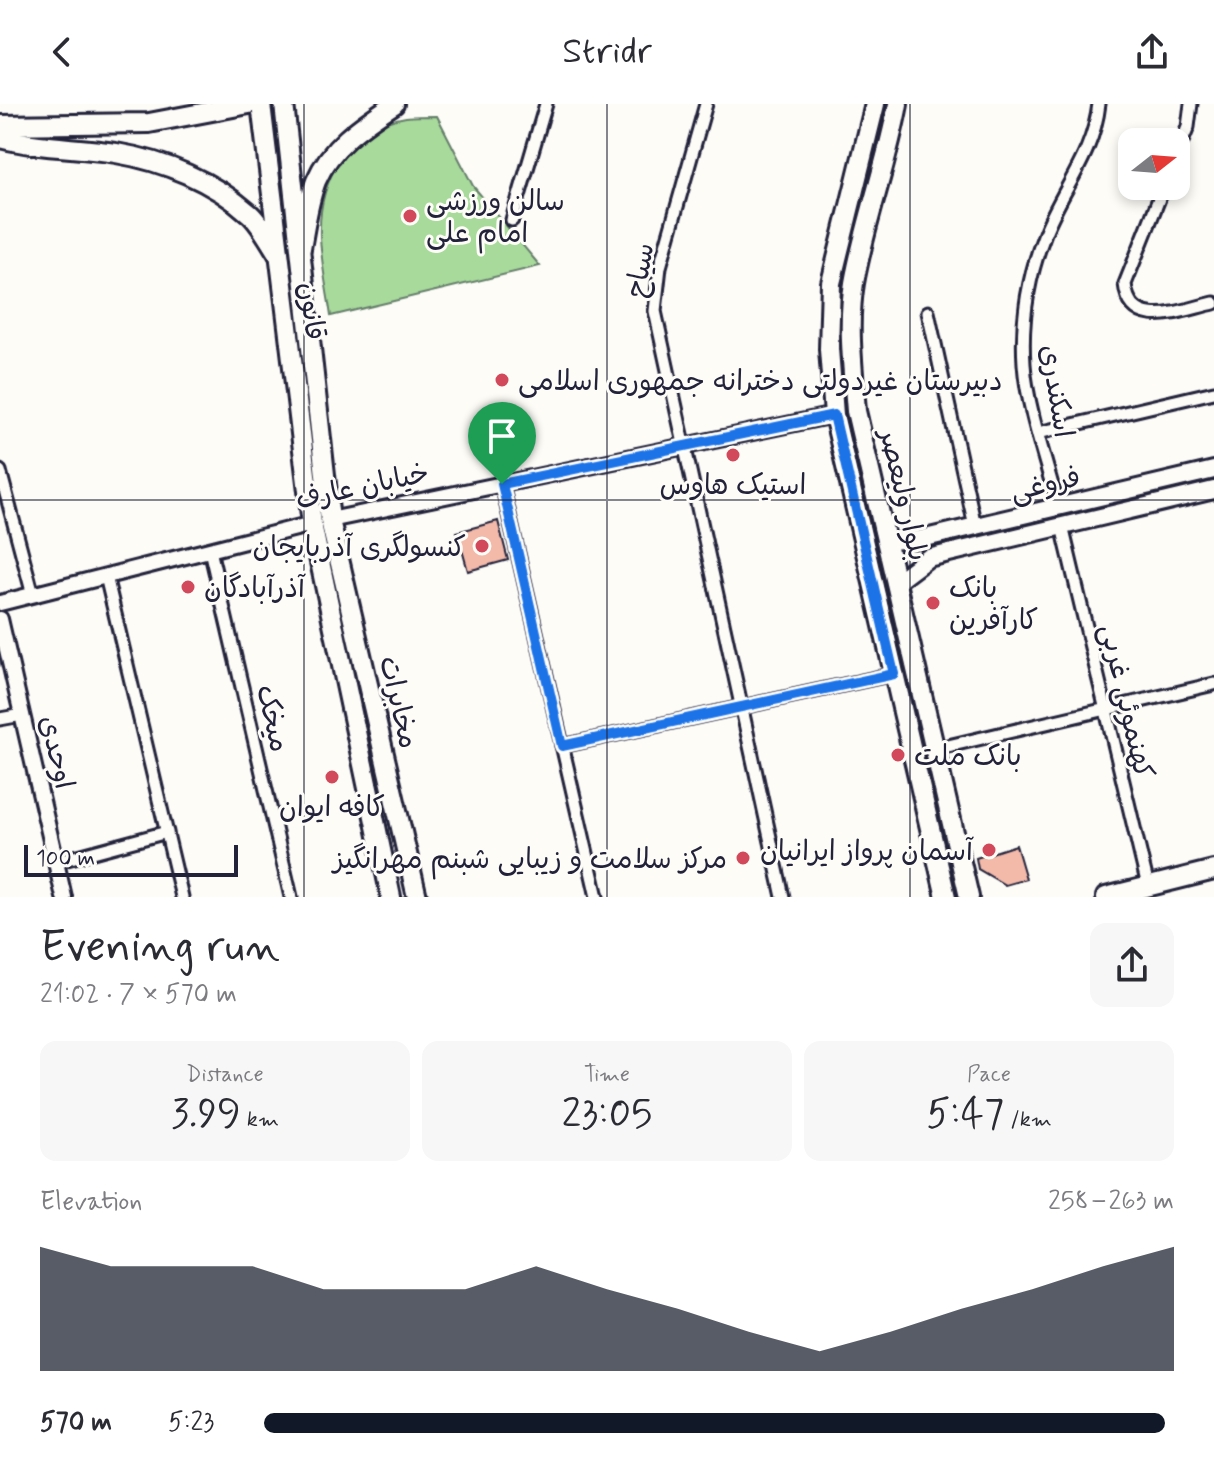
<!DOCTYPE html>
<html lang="en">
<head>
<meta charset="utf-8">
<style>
	body { margin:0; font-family:Mynerve,"Playpen Sans Arabic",sans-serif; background:#f7f7f7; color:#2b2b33; height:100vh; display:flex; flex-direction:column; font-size:30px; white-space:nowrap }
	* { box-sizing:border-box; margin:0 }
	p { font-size:26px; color:#7c7c81 }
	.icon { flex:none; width:44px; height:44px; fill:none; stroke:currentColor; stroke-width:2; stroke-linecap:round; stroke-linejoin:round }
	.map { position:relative; height:793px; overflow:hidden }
	.side { display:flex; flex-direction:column; background:#fff; flex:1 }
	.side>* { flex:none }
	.needle { width:52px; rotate:73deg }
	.controls { position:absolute; left:1118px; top:24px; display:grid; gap:16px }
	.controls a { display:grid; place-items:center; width:72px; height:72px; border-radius:16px; background:#fff; box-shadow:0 4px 12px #0003; font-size:40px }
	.scale { position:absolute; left:24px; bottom:20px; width:214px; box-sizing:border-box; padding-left:8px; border:4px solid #22223b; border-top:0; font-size:22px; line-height:28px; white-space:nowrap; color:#22223b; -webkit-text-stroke:6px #fdfcf7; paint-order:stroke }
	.pin { position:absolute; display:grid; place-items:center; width:68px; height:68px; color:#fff; margin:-82px -34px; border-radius:50% 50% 50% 0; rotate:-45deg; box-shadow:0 0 8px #0007 }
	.pin .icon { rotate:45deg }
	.round { display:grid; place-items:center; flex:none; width:84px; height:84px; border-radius:16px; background:#f7f7f7 }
	.overview { display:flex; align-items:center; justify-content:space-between; height:136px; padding:0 40px }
	h1 { font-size:44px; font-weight:600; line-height:60px }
	.figures { display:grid; grid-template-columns:repeat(3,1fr); gap:12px; height:136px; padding:8px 40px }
	.figures div { display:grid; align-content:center; border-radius:16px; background:#f7f7f7; text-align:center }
	.figures b { font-size:40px; font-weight:600 }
	.figures small { font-size:22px; font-weight:400 }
	.figures p { font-size:22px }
	.chart { height:224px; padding:16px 40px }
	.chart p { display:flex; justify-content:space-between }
	.chart svg { width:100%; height:144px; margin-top:8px; fill:#111827; opacity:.7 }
	ul { padding:0 40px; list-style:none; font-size:26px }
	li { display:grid; grid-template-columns:128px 96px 1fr; align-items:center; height:60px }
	li i { height:20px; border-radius:10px; background:#111827 }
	header { display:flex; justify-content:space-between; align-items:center; height:104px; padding:0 40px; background:#fff; font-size:36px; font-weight:600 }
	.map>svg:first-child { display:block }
	.green { fill:#a8da9b; stroke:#657e6b; stroke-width:2 }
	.building { fill:#f3baa9; stroke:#22223b; stroke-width:2 }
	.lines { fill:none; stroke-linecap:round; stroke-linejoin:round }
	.minor-casing { stroke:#22223b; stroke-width:17 }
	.tertiary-casing { stroke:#22223b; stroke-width:20 }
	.secondary-casing { stroke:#22223b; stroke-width:22 }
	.primary-casing { stroke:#22223b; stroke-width:24 }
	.trunk-casing { stroke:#22223b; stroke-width:24 }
	.minor { stroke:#fdfcf7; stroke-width:11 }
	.tertiary { stroke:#fdfcf7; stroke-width:14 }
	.secondary { stroke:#fdfcf7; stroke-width:16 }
	.primary { stroke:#fdfcf7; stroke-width:18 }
	.trunk { stroke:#fdfcf7; stroke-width:18 }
	.route-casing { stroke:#fff; stroke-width:16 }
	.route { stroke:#1a73e8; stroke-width:10 }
	.grid { fill:none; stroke:#22223b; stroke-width:2; stroke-opacity:0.55 }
	.poi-dot { fill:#d1495b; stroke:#fdfcf7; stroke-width:3 }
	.labels { text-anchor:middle; stroke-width:6; stroke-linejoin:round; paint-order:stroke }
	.poi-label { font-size:28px; fill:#22223b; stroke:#fdfcf7; text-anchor:start }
	.street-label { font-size:28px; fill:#22223b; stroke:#fdfcf7 }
</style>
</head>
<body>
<header><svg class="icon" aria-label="back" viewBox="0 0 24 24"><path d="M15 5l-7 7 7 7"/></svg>Stridr<svg class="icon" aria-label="share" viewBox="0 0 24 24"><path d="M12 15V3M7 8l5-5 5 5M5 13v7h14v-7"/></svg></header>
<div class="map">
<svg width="1214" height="793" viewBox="0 0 1214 793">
	<rect width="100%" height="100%" fill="#fdfcf7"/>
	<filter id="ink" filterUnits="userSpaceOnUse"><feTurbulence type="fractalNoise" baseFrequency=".0125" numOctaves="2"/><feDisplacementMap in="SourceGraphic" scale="16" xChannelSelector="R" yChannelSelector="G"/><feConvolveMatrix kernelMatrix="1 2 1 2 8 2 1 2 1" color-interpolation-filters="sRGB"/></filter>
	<g filter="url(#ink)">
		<path class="green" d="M437,12l36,70 67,80 -209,50c-4,-26 -10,-54 -11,-80 -2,-55 28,-110 86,-119 10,-1 21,-1 31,-1z"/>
		<g class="building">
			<path d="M498,417l10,39 -40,11 -11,-39z"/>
			<path d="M1016,741l10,34 -21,6 -27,-16 -2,-11z"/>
		</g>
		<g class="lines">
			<defs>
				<g id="minor">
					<path d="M706,0l-46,163 -5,44 128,586"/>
					<path d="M1176,52l12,-29 3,-23"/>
					<path d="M1164,82l-39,98c5,49 56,26 89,19"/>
					<path d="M512,116l34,-116"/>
					<path d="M928,208l47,214"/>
					<path d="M1038,329l176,-41"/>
					<path d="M0,367l33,124"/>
					<path d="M502,380l95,413"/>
					<path d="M1058,403c-11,-43 -31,-99 -34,-143 -3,-44 5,-90 21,-131 18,-46 48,-77 54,-129"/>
					<path d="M1062,422l86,360"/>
					<path d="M210,446l81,347"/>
					<path d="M106,472l76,321"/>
					<path d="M0,615l22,-4"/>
					<path d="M562,642l332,-72"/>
					<path d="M935,645l279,-65"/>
					<path d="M56,758l111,-30"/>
				</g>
				<g id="tertiary">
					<path d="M330,416l504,-105"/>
					<path d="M0,499l312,-79"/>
					<path d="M0,515l64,278"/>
				</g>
				<g id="secondary">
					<path d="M887,437l34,-2 293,-69"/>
					<path d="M896,478l32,-24 286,-68"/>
				</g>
				<g id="primary">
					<path d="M261,0l51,420 79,373"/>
					<path d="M284,0l46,416 87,377"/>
					<path d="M875,0l-44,179 -2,66 5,66 112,482"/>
					<path d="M898,0c-11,60 -33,118 -44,179 -7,42 -1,87 2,128l113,486"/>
					<path d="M1106,793l108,-27"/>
				</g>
				<g id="trunk">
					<path d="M0,21l149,-2 100,-19"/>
					<path d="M0,34c38,10 77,9 116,15 48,8 97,28 134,61 11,10 20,28 28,40"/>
					<path d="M301,144c4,-21 7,-46 15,-67 15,-36 47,-56 78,-77"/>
				</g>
			</defs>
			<use href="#minor" class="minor-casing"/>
			<use href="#tertiary" class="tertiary-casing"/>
			<use href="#secondary" class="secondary-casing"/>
			<use href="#primary" class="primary-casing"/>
			<use href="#trunk" class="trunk-casing"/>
			<use href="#minor" class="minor"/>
			<use href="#tertiary" class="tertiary"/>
			<use href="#secondary" class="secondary"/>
			<use href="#primary" class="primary"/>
			<use href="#trunk" class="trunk"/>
		</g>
	</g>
	<g class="lines" filter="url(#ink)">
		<defs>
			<path id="route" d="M834,311l60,259 -332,72 -60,-262z"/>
		</defs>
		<use href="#route" class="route-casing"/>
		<use href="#route" class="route"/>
	</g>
	<path class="grid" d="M304,0v793M607,0v793M910,0v793M0,396h1214"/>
	<g class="poi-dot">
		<circle cx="410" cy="112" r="8"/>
		<circle cx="502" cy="276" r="8"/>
		<circle cx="733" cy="351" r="8"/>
		<circle cx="482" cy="442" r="8"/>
		<circle cx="188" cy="483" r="8"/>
		<circle cx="933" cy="499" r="8"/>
		<circle cx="898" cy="651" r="8"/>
		<circle cx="332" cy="673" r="8"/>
		<circle cx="989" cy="746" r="8"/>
		<circle cx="743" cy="754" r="8"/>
	</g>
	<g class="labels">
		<g class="poi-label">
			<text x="426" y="106">سالن ورزشی<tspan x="426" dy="32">امام علی</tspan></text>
			<text x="518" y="286">دبیرستان غیردولتی دخترانه جمهوری اسلامی</text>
			<text x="733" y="390" text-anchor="middle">استیک هاوس</text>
			<text x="466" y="452" text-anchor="end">کنسولگری آذربایجان</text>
			<text x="204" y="493">آذرآبادگان</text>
			<text x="949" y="493">بانک<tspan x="949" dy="32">کارآفرین</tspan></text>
			<text x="914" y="661">بانک ملت</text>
			<text x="332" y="712" text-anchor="middle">کافه ایوان</text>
			<text x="973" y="756" text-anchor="end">آسمان پرواز ایرانیان</text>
			<text x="727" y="764" text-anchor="end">مرکز سلامت و زیبایی شبنم مهرانگیز</text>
		</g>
		<g class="street-label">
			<text transform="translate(639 166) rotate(-80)" y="10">سیاح</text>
			<text transform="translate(313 207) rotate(83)" y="10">قانون</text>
			<text transform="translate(1058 287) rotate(81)" y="10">اسکندری</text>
			<text transform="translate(1045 379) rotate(-13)" y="10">فروغى</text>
			<text transform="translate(362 381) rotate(-12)" y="10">خیابان عارف</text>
			<text transform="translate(905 391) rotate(77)" y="10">بلوار ولیعصر</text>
			<text transform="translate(1128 597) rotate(77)" y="10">کهنموئی غربی</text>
			<text transform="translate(400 598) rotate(77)" y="10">مخابرات</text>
			<text transform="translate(274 614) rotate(77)" y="10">میخک</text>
			<text transform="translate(58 648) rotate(77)" y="10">اوحدی</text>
		</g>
	</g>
</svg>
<div class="controls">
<a><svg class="needle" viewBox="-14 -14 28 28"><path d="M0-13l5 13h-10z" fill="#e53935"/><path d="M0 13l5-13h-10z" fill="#7c7c81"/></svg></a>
</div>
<div class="scale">100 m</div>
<div class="pin" style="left:502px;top:380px;background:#1e9e55"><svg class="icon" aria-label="arrive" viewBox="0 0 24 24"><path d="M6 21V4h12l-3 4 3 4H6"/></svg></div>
</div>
<section class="side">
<div class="overview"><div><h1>Evening run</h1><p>21:02 · 7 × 570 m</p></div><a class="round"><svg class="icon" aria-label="share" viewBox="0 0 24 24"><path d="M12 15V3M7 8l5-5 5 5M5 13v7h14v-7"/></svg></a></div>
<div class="figures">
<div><p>Distance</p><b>3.99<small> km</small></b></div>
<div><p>Time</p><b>23:05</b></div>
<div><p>Pace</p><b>5:47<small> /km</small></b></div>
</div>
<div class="chart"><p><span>Elevation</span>258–263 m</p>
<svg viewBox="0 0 160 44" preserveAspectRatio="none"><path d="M0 44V6L10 12L20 12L30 12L40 19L50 19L60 19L70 12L80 19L90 25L100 32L110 38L120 32L130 25L140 19L150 12L160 6V44z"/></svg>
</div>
<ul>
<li><b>570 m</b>5:23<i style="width:99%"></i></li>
</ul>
</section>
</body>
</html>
